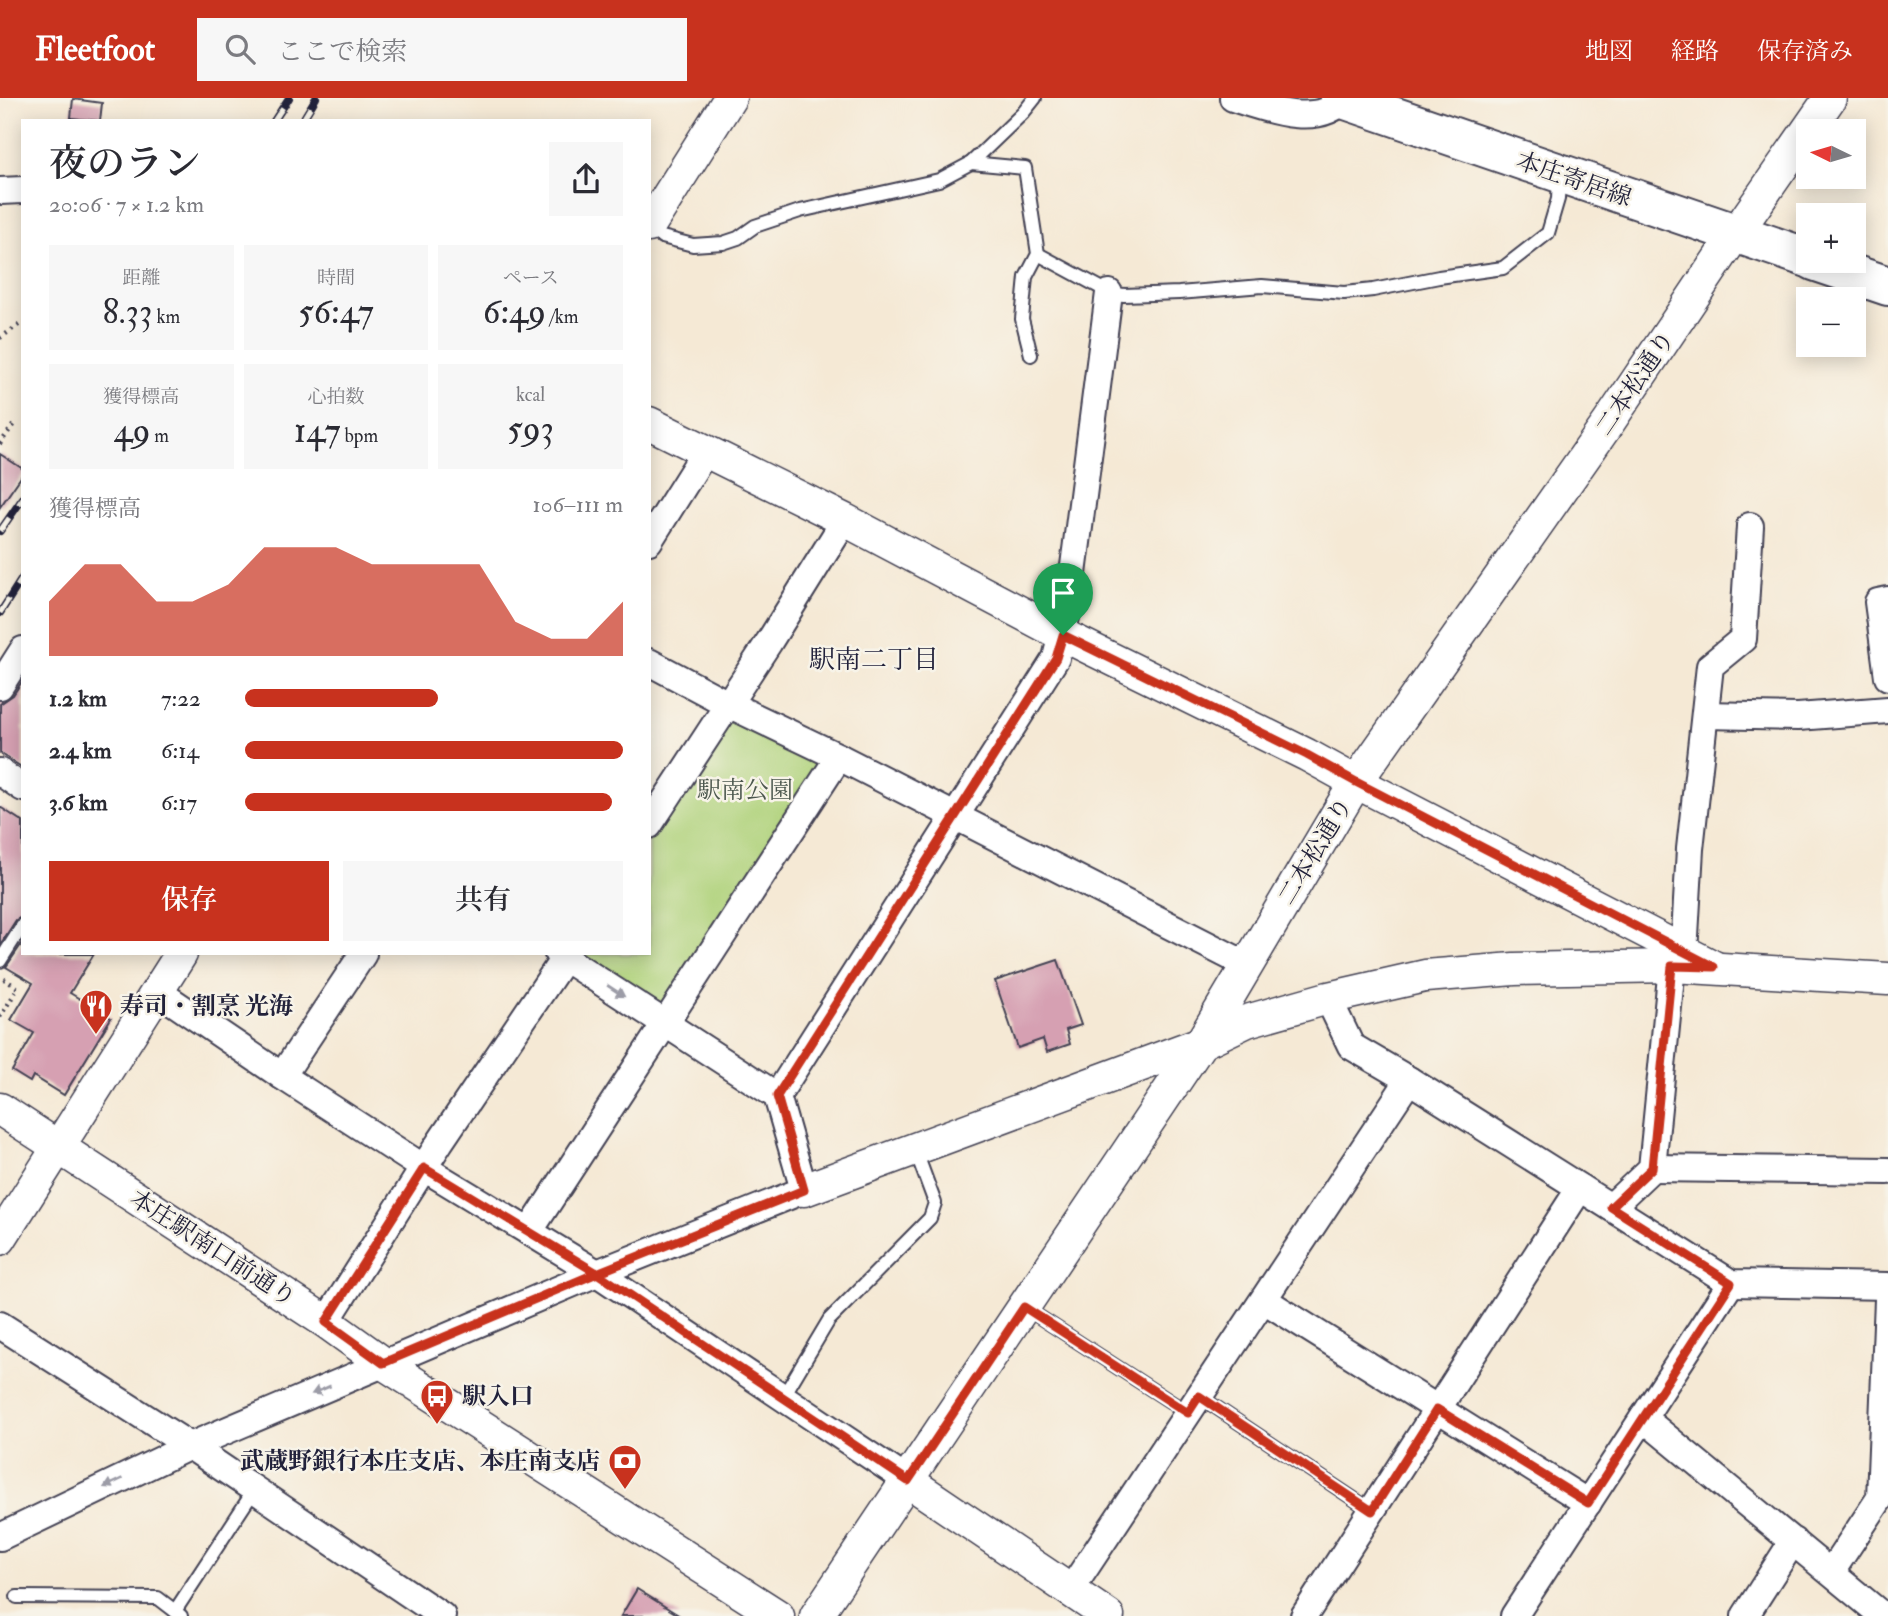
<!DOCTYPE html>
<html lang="ja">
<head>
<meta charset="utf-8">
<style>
	body { margin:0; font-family:"IM FELL Double Pica","Noto Serif JP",serif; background:#f7f7f7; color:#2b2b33; height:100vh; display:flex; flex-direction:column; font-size:26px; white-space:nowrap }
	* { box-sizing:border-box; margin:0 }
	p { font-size:23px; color:#7c7c81 }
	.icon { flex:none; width:38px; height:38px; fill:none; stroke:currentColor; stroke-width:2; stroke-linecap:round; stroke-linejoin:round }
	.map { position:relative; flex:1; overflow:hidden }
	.side { position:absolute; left:21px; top:21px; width:630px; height:836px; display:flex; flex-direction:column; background:#fff; border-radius:0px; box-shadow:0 4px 18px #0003 }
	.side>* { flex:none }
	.needle { width:46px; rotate:275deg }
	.fabs { position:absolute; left:1796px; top:21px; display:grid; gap:14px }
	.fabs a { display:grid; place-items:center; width:70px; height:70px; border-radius:0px; background:#fff; box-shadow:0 4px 18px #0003; font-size:35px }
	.pin { position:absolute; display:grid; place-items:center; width:60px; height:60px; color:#fff; margin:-72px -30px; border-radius:50% 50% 50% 0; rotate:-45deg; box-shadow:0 0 7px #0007 }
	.pin .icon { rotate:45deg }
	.round { display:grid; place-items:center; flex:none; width:74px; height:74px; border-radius:0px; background:#f7f7f7 }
	.overview { display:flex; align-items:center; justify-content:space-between; height:119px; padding:0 28px }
	h1 { font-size:38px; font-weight:600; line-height:52px }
	.figures { display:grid; grid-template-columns:repeat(3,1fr); gap:10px; height:119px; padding:7px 28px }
	.figures div { display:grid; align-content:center; border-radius:0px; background:#f7f7f7; text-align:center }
	.figures b { font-size:35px; font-weight:600 }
	.figures small { font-size:19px; font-weight:400 }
	.figures p { font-size:19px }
	.chart { height:196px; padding:14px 28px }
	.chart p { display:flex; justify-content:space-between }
	.chart svg { width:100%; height:126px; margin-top:7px; fill:#c8321e; opacity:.7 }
	.action { display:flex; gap:14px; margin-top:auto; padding:14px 28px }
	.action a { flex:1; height:80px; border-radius:0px; background:#c8321e; color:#fff; font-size:28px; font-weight:600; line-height:80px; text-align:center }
	.action a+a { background:#f7f7f7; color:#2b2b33 }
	ul { padding:0 28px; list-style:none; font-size:23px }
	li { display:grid; grid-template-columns:112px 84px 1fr; align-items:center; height:52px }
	li i { height:18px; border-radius:9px; background:#c8321e }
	header { display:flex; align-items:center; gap:42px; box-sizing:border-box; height:98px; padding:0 35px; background:#c8321e; color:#fff }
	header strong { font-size:33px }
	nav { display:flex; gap:38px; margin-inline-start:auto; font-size:24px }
	.search { width:490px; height:63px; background:#f7f7f7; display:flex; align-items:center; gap:18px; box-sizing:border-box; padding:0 24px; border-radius:0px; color:#7c7c81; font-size:26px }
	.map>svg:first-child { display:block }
	.green { fill:#afd27a; stroke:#687a5a; stroke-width:2 }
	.building { fill:#d6a0b2 }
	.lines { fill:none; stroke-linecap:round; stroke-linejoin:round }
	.service-casing { stroke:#424052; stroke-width:16 }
	.minor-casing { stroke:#424052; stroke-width:30 }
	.tertiary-casing { stroke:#424052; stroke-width:35 }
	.primary-casing { stroke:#424052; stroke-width:42 }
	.path { stroke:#424052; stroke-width:4.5; stroke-dasharray:2 5; stroke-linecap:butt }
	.service { stroke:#fff; stroke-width:12 }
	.minor { stroke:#fff; stroke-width:26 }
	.tertiary { stroke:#fff; stroke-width:32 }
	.primary { stroke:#fff; stroke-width:38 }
	.rail-casing { stroke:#22223b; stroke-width:8 }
	.rail { stroke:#f7f3e8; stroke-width:5; stroke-dasharray:16; stroke-linecap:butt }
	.oneway { fill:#9c9ca7 }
	.route-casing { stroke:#fff; stroke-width:14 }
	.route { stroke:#c8321e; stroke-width:9 }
	.labels { text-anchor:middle; stroke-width:5; stroke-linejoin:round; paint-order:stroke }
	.street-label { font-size:24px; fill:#22223b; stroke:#f7f3e8 }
	.park-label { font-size:24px; fill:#4c574e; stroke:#f7f3e8 }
	.poi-label { font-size:24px; font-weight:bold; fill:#22223b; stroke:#f7f3e8; text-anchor:start }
	.neighbourhood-label { font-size:26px; fill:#22223b; stroke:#f7f3e8 }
</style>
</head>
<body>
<header>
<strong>Fleetfoot</strong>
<div class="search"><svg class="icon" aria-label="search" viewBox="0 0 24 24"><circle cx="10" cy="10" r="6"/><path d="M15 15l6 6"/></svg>ここで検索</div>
<nav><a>地図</a><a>経路</a><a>保存済み</a></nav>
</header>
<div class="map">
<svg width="1888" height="1518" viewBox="0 0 1888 1518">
	<rect width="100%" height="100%" fill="#f7f3e8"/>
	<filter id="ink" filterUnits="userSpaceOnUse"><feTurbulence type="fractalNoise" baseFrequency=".0143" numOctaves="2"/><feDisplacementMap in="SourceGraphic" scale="14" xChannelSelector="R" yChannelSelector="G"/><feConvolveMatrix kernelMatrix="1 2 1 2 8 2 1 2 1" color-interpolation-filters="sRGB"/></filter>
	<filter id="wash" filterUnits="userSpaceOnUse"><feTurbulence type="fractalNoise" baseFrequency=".00686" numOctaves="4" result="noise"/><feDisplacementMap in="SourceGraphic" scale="28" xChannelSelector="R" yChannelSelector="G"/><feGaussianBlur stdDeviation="1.57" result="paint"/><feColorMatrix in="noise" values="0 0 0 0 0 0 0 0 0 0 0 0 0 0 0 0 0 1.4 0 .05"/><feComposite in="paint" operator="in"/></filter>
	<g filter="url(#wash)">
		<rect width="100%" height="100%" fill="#f5e9d5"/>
		<path class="green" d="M735,617l88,40 -1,14 -162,240 -79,-55h68v-114l73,-117z"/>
		<g id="blocks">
			<g class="building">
				<path d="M73,1l29,4 -2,18 -29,-3z"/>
				<path d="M0,356l23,15v5l-23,33z"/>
				<path d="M23,582v88l-23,-15v-49l13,-9z"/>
				<path d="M0,709l23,15v94l-7,4 -16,25z"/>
				<path d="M23,844v12h71l-24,39 41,25 -47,77 -31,-19 -3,6 -18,-11 22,-38 -23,-13 22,-37 -27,-16z"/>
				<path d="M1058,862l23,65 -15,5 4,14 -23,8 -4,-13 -25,9 -23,-67z"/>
				<path d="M637,1491l43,27h-59z"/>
			</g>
		</g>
	</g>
	<g filter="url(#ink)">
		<use href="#blocks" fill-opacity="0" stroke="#424052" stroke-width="2"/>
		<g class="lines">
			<defs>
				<g id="service">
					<path d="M971,65l54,5 13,86 -12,23 -4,42 9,36"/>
					<path d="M650,129l12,10 31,8 30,-2 15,-5 17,-12 45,-15 139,-31 32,-17 52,-50 12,-15"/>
					<path d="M1038,156l65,35 6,4 15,2 55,-2 83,-7 82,7 29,-3 66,-13 64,-9 45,-35 10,-34 1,-21"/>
					<path d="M0,863l23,-36"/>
					<path d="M1024,1209l164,106"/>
					<path d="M1199,1298l173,115"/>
					<path d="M783,1299l46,-77 101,-102 5,-15 -20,-54"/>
					<path d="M17,1499l141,1 17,13"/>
					<path d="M181,1518l-6,-5 80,-122"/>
				</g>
				<g id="minor">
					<path d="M1233,0c33,11 86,31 112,0"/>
					<path d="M0,93l23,-1"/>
					<path d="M649,443l56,-89"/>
					<path d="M1888,502l-10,2 10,75"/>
					<path d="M649,564l79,42 111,53 408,208"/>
					<path d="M0,588l23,-36"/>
					<path d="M1705,617l93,2 90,-7"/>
					<path d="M0,674l23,16"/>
					<path d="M649,727l120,-183 76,-122"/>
					<path d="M1684,855l6,-104 20,-183 33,-27 7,-113"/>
					<path d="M157,893l125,85 142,92 173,105 311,208"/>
					<path d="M1328,900l23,48 58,34 322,203 157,3"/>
					<path d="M282,978l81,-122"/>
					<path d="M777,998l279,-438 13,-53 40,-312"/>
					<path d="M1652,1070l236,3"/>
					<path d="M1611,1109l41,-39 20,-202"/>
					<path d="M529,1134l310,-475"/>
					<path d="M1264,1202l324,203"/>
					<path d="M326,1224l114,-180 127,-188"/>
					<path d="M0,1227l190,121 252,170"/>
					<path d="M1643,1320l240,198"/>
					<path d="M0,1439l190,-91 407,-173 207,-83 -27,-94 -219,-142"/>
					<path d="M1831,1474l49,-74 8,-199"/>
					<path d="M1070,1493l339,-511"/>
					<path d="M1304,1518l276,-428"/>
					<path d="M1514,1518l217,-333"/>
					<path d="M1745,1518l48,-75"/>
				</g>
				<g id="tertiary">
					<path d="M649,128l81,-128"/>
					<path d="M649,325l196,97 218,115 244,120 49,27 358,185"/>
					<path d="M0,1011l326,213 57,41 395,253"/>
					<path d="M804,1092l397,-147 46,-22 81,-23 97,-22 89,-7 158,-3 216,13"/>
					<path d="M0,1141l181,-285"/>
					<path d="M908,1383l200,135"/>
					<path d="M816,1518l385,-573 155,-261 253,-360 127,-189 94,-135"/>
				</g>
				<g id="primary">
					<path d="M1340,0l468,160"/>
					<path d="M1814,163l74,25"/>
				</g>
			</defs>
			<use href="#service" class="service-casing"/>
			<use href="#minor" class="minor-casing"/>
			<use href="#tertiary" class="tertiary-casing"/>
			<use href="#primary" class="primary-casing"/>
			<g class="path">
				<path d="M0,240l23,-16"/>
				<path d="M0,346l16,-23"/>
				<path d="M0,919l18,-29 -14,-9"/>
			</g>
			<use href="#service" class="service"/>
			<use href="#minor" class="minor"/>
			<use href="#tertiary" class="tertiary"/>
			<use href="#primary" class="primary"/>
			<defs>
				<g id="rail">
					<path d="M274,23l15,-23"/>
					<path d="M302,23l14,-23"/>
					<path d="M0,433l23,-33"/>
					<path d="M0,515l23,-36"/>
				</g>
			</defs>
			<use href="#rail" class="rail-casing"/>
			<use href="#rail" class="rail"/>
		</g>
		<defs><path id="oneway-solid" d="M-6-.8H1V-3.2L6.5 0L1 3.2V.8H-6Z" transform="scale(1.75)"/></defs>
		<g class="oneway">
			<use href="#oneway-solid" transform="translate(616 893) rotate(33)"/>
			<use href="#oneway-solid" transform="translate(321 1292) rotate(157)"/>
			<use href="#oneway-solid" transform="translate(113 1385) rotate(154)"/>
		</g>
	</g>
	<g class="lines" filter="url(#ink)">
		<defs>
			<path id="route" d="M1063,537l-7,23 -279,438 27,94 -207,83 -214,90 -57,-41 98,-154 173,105 311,208 116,-174 164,106 11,-17 173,115 65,-102 151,94 143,-220 -120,-76 41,-39 20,-202 42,1 -358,-185 -49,-27 -244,-120"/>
		</defs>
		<use href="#route" class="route-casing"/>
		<use href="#route" class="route"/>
	</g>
	<defs>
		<symbol id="restaurant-pin" viewBox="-11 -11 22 30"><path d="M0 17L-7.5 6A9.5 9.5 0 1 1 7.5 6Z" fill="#c8321e" stroke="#f7f3e8"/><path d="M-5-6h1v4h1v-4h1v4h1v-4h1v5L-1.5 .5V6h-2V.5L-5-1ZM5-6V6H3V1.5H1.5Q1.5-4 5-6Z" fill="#fff"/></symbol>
		<symbol id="bus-pin" viewBox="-11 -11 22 30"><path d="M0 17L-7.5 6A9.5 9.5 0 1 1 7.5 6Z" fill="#c8321e" stroke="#f7f3e8"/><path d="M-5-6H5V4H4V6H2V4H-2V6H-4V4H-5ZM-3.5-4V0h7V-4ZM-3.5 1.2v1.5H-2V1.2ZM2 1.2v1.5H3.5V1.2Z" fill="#fff"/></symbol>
		<symbol id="bank-pin" viewBox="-11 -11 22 30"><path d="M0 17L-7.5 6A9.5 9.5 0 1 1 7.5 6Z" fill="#c8321e" stroke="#f7f3e8"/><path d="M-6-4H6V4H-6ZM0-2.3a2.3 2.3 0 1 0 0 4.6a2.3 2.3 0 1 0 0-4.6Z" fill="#fff"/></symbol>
	</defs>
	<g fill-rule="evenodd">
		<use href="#restaurant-pin" x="77" y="889" width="38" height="52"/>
		<use href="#bus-pin" x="418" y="1279" width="38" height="52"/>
		<use href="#bank-pin" x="606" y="1344" width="38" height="52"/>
	</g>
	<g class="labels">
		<g class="street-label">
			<text transform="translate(1574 81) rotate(19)" y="8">本庄寄居線</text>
			<text transform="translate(1635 285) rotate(-56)" y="8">二本松通り</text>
			<text transform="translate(1315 753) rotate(-59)" y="8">二本松通り</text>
			<text transform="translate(213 1150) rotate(33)" y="8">本庄駅南口前通り</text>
		</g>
		<g class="park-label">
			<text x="745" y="700">駅南公園</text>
		</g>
		<g class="poi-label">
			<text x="120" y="916">寿司・割烹 光海</text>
			<text x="462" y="1306">駅入口</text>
			<text x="600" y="1371" text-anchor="end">武蔵野銀行本庄支店、本庄南支店</text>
		</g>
		<g class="neighbourhood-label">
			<text x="874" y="570">駅南二丁目</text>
		</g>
	</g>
</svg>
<div class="fabs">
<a><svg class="needle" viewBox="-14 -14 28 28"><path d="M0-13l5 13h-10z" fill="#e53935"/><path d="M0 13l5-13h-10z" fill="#7c7c81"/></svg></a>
<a>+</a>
<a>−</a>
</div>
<div class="pin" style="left:1063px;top:537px;background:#1e9e55"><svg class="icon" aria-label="arrive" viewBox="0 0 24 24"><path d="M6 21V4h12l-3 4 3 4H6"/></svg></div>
<section class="side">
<div class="overview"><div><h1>夜のラン</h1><p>20:06 · 7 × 1.2 km</p></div><a class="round"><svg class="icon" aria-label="share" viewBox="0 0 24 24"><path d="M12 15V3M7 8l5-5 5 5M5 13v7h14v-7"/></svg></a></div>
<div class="figures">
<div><p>距離</p><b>8.33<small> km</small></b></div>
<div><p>時間</p><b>56:47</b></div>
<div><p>ペース</p><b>6:49<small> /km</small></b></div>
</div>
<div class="figures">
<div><p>獲得標高</p><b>49<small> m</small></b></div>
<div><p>心拍数</p><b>147<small> bpm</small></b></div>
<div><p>kcal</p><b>593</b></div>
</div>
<div class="chart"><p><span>獲得標高</span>106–111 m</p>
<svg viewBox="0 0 160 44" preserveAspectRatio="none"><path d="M0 44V25L10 12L20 12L30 25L40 25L50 19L60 6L70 6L80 6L90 12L100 12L110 12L120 12L130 32L140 38L150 38L160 25V44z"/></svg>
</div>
<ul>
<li><b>1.2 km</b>7:22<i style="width:51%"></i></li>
<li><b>2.4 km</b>6:14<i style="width:100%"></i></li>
<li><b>3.6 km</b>6:17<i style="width:97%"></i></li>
</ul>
<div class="action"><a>保存</a><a>共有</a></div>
</section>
</div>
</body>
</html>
